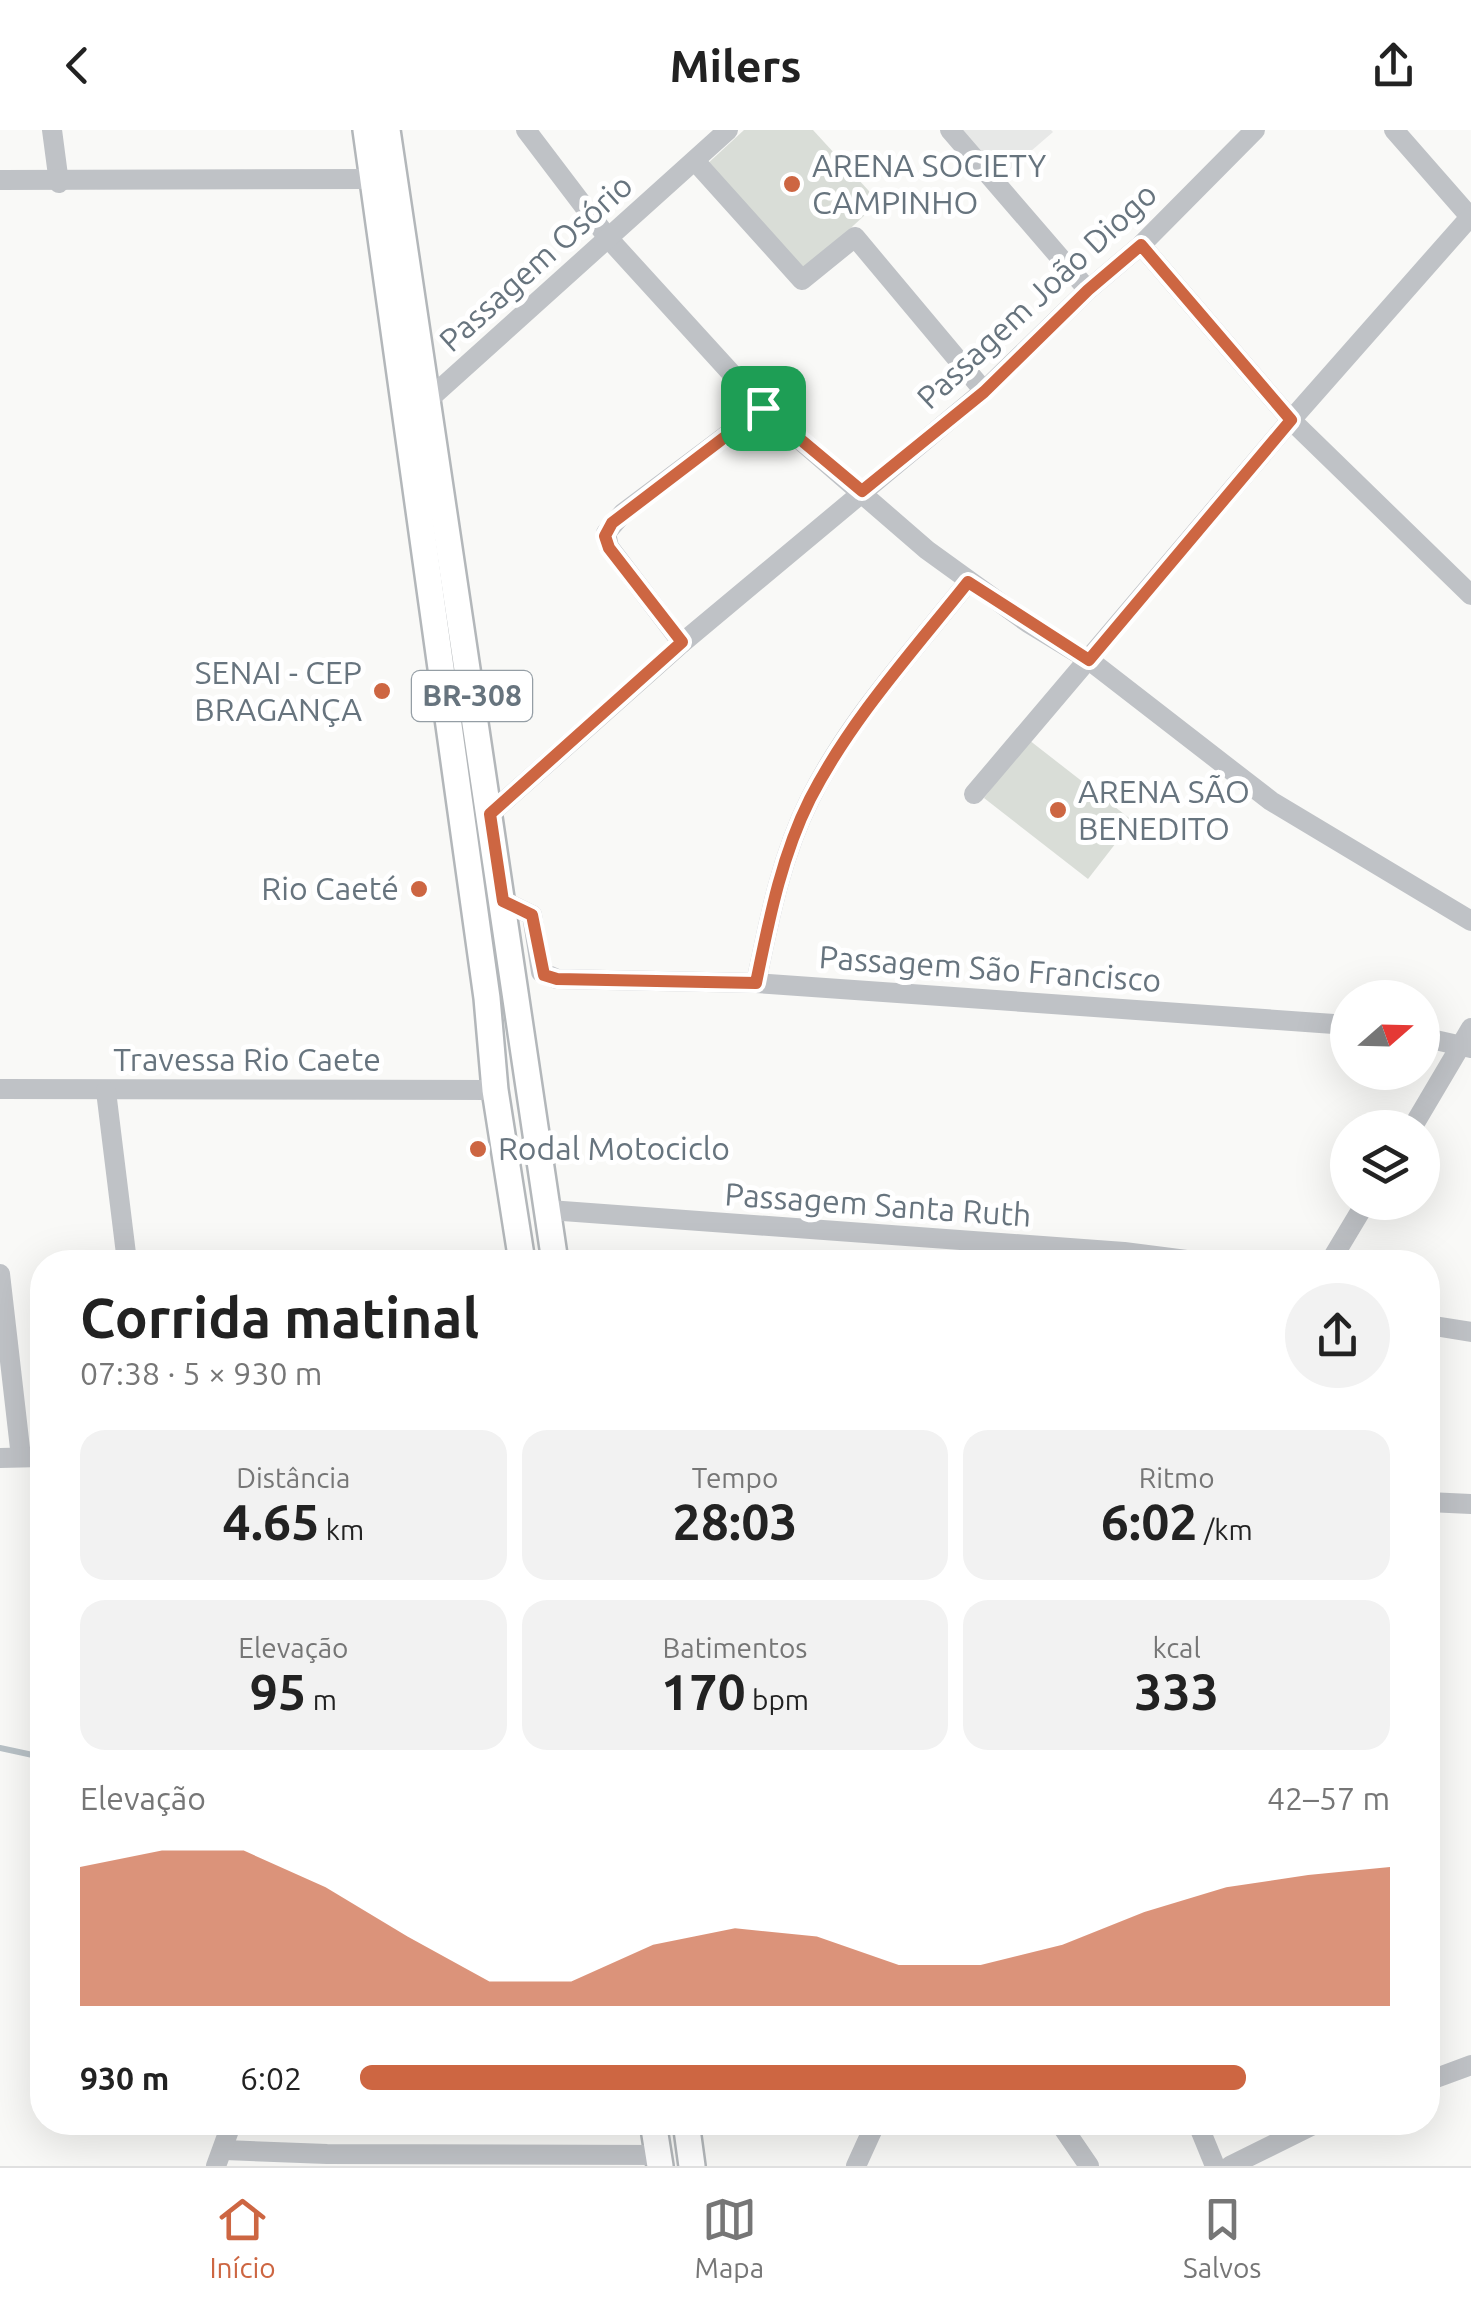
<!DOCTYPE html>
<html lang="pt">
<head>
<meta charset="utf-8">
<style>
	body { margin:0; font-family:Ubuntu,sans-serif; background:#f2f2f2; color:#222; height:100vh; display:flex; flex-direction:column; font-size:38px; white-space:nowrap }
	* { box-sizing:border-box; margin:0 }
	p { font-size:32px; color:#767676 }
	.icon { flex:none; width:55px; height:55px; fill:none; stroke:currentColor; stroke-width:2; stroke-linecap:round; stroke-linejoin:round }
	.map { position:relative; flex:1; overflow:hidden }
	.sheet { position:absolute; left:30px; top:1120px; width:1410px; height:885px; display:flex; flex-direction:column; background:#fff; border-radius:40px; box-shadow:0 10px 40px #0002 }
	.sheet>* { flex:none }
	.needle { width:65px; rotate:70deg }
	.buttons { position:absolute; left:1330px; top:850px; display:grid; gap:20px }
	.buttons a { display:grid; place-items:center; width:110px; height:110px; border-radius:50%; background:#fff; box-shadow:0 10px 40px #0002; font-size:50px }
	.pin { position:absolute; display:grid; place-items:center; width:85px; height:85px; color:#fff; margin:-42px; border-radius:20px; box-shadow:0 5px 15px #0006 }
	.round { display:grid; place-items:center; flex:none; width:105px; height:105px; border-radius:52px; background:#f2f2f2 }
	.summary { display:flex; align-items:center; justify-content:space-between; height:170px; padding:0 50px }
	h1 { font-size:55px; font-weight:600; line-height:75px }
	.stats { display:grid; grid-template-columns:repeat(3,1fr); gap:15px; height:170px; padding:10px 50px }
	.stats div { display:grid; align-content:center; border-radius:25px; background:#f2f2f2; text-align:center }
	.stats b { font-size:50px; font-weight:600 }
	.stats small { font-size:28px; font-weight:400 }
	.stats p { font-size:28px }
	.chart { height:280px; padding:20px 50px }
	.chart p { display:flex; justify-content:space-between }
	.chart svg { width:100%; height:180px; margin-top:10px; fill:#cd6642; opacity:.7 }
	ul { padding:0 50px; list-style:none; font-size:32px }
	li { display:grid; grid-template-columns:160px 120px 1fr; align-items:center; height:75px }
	li i { height:25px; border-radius:12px; background:#cd6642 }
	header { display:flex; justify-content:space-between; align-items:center; height:130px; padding:0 50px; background:#fff; font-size:45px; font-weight:600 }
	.tab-bar { display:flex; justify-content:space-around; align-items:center; height:140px; border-top:2px solid #e0e0e0; background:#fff; font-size:28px; color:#767676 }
	.tab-bar a { display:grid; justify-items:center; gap:5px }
	.tab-bar .active { color:#cd6642 }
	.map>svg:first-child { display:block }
	.built { fill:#e7e8e7 }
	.green { fill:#d9ddd7 }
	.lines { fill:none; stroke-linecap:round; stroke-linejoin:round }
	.stream { stroke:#b8c1c6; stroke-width:6 }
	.major-casing { stroke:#b3b7ba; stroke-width:30 }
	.minor { stroke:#bfc2c6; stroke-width:20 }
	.major { stroke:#fff; stroke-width:25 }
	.route-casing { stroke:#fff; stroke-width:20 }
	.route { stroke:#cd6642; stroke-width:12 }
	.poi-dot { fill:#cd6642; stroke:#fff; stroke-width:4 }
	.labels { text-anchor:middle; stroke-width:10; stroke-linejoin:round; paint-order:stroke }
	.shield { fill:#fff; stroke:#959ea5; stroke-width:2.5 }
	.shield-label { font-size:30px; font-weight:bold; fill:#67747e }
	.poi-label { font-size:32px; fill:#67747e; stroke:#fff; text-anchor:start }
	.street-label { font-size:32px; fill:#67747e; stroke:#fff }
</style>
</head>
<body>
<header><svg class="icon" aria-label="back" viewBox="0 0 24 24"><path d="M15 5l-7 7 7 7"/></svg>Milers<svg class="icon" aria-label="share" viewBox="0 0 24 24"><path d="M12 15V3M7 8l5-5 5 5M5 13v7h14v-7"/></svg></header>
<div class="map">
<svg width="1471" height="2036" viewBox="0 0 1471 2036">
	<rect width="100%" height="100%" fill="#f9f9f7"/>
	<path class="built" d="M951,0h100l2,2 -58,50z"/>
	<g class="green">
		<path d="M744,0h69l66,72 -76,70 -98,-106z"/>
		<path d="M1029,610l104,81 -45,58 -104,-81z"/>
	</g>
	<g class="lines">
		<path class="stream" d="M0,1618l42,9"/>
		<defs>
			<g id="major">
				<path d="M366,0l121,868 8,92 27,172"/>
				<path d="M387,0l168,1132"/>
				<path d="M653,1992l7,44"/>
				<path d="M686,1992l6,44"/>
			</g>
		</defs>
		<use href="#major" class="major-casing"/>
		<g class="minor">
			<path d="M52,0l7,53"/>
			<path d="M526,0l82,108 155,170 164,142 101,73 61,37 182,141 200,120"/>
			<path d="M950,0l138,160"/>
			<path d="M1394,0l77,88"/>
			<path d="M695,31l107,119 53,-43 129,154"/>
			<path d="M0,50l373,-1"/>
			<path d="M1141,115l150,175 180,175"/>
			<path d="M428,270l300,-270"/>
			<path d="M682,513l-73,-96 -3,-14 17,-20 140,-105"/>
			<path d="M974,664l317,-374 179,-203"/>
			<path d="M490,684l192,-171 302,-252 104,-101 53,-45 114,-115"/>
			<path d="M503,771l29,14 9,57 16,7 199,4 592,42"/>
			<path d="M756,853c13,-63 25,-126 54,-184 40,-80 103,-148 158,-217"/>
			<path d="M1422,907l49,11"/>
			<path d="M0,959l495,1"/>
			<path d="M106,961l21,171"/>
			<path d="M1412,998l59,-100"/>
			<path d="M549,1080l575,42 78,10"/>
			<path d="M1330,1132l36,-60"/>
			<path d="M0,1144l21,183"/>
			<path d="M1428,1195l43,7"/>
			<path d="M0,1328l42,-1"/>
			<path d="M1428,1372l43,2"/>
			<path d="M1428,1951l43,-16"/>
			<path d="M1059,1992l30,44"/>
			<path d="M1197,1992l18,44"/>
			<path d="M225,2020l102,4 331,1"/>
			<path d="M216,2036l16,-44"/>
			<path d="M856,2036l20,-44"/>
			<path d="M1230,2036l89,-44"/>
		</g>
		<use href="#major" class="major"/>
	</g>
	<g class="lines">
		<defs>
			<path id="route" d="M1141,115l150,175 -202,240 -121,-78c-55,69 -117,137 -158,217 -29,58 -41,121 -54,184l-199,-4 -13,-4 -12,-60 -29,-14 -13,-87 192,-172 -73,-94 -4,-12 7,-13 151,-115 99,83 122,-99 104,-102z"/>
		</defs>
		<use href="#route" class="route-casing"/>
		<use href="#route" class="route"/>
	</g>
	<g class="poi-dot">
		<circle cx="792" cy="54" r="10"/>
		<circle cx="382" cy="561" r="10"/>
		<circle cx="1058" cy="680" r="10"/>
		<circle cx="419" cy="759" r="10"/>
		<circle cx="478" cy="1019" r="10"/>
	</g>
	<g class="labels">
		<rect class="shield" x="412" y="541" width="120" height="50" rx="8"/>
		<g class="shield-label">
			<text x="472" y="576">BR-308</text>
		</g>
		<g class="poi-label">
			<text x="812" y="47">ARENA SOCIETY<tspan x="812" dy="37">CAMPINHO</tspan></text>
			<text x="362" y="554" text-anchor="end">SENAI - CEP<tspan x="362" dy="37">BRAGANÇA</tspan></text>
			<text x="1078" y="673">ARENA SÃO<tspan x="1078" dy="37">BENEDITO</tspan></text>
			<text x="399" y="770" text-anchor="end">Rio Caeté</text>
			<text x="498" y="1030">Rodal Motociclo</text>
		</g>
		<g class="street-label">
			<text transform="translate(536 133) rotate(-42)" y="11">Passagem Osório</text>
			<text transform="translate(1037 166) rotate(-43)" y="11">Passagem João Diogo</text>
			<text transform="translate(990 839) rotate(4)" y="11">Passagem São Francisco</text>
			<text x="247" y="941">Travessa Rio Caete</text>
			<text transform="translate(878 1075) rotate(4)" y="11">Passagem Santa Ruth</text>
		</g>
	</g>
</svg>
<div class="buttons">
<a><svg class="needle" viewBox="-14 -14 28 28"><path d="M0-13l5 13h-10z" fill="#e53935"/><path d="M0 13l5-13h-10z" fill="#767676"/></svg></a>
<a><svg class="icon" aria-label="layers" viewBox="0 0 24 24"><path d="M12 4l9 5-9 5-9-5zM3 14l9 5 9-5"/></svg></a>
</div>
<div class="pin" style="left:763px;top:278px;background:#1e9e55"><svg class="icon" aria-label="arrive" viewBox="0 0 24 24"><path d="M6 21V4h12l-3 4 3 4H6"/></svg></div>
<section class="sheet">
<div class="summary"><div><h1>Corrida matinal</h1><p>07:38 · 5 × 930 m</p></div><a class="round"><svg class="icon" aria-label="share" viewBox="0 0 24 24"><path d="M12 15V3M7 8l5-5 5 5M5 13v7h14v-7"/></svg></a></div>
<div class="stats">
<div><p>Distância</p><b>4.65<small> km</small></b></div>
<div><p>Tempo</p><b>28:03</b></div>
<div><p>Ritmo</p><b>6:02<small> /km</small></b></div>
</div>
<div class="stats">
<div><p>Elevação</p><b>95<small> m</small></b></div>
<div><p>Batimentos</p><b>170<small> bpm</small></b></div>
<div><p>kcal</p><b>333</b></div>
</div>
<div class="chart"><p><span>Elevação</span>42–57 m</p>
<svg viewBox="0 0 160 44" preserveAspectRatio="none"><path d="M0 44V10L10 6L20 6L30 15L40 27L50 38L60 38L70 29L80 25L90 27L100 34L110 34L120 29L130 21L140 15L150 12L160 10V44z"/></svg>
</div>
<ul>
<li><b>930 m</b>6:02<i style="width:86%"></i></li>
</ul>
</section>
</div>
<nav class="tab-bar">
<a class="active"><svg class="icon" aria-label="home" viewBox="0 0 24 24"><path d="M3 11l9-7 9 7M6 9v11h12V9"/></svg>Início</a>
<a><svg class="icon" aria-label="map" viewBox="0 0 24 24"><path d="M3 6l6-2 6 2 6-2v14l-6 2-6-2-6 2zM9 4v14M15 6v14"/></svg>Mapa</a>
<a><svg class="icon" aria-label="saved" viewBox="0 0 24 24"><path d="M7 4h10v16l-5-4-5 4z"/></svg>Salvos</a>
</nav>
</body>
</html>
